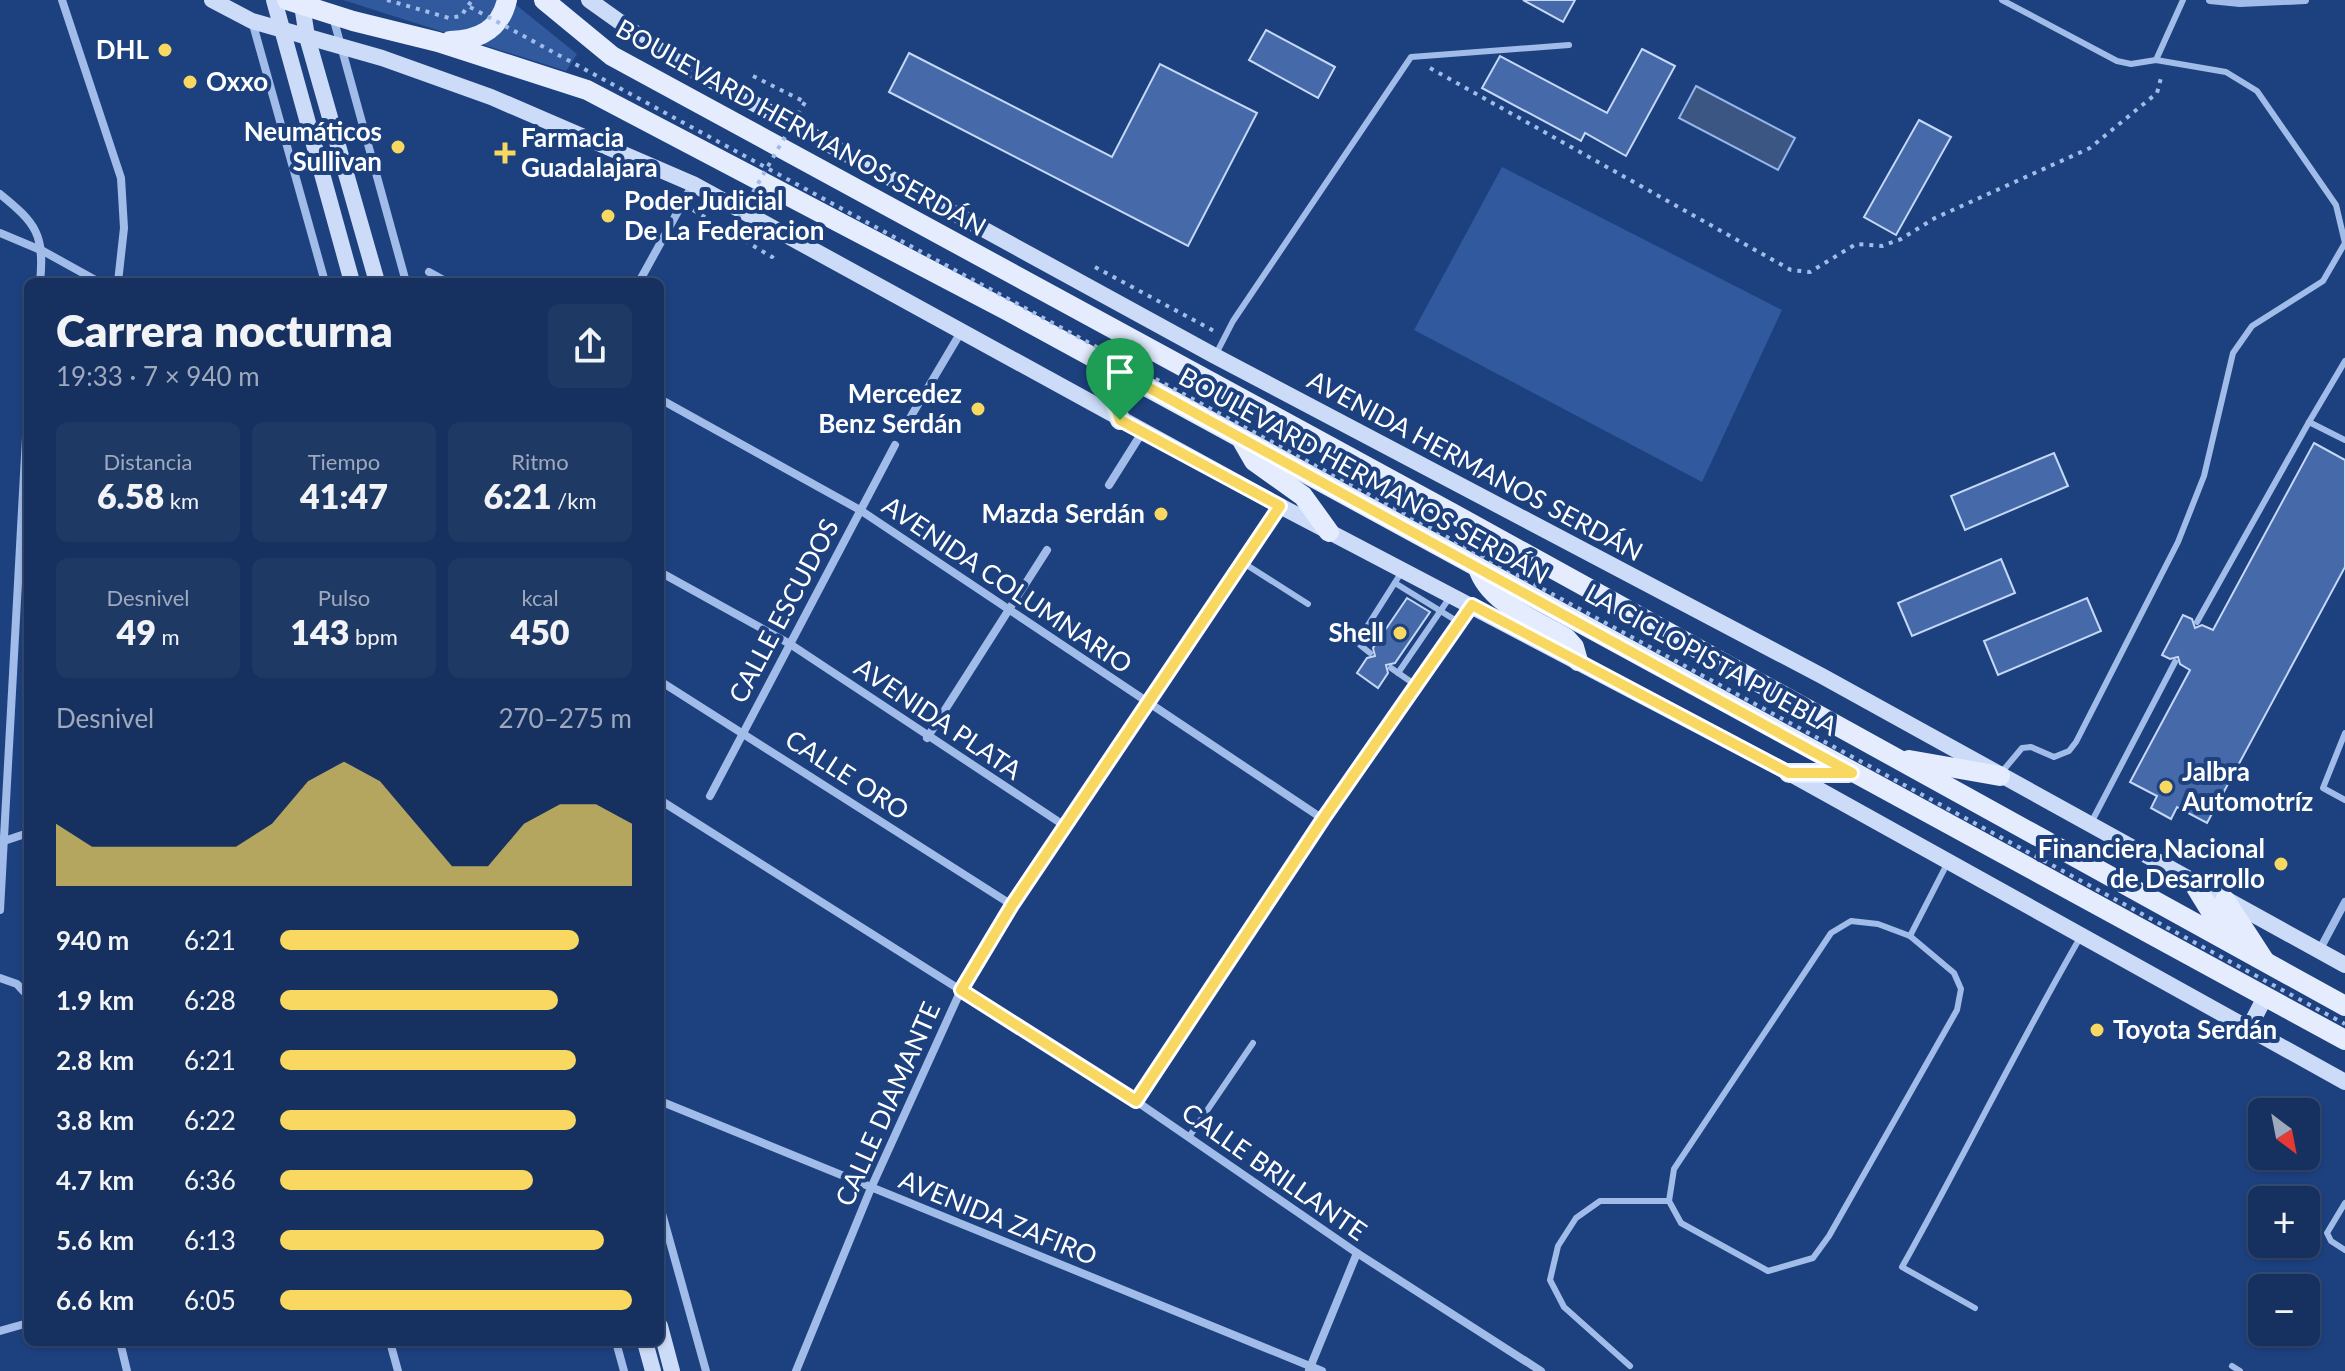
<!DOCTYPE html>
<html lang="es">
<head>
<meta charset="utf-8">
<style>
	body { margin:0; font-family:Lato,sans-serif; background:#1f3965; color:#f1f3f6; height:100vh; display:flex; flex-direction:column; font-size:30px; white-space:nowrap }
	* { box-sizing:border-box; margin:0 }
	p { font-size:26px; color:#9ea9bd }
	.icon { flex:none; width:44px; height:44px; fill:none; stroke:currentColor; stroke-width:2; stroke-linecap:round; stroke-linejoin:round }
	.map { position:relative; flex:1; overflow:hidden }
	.sheet { position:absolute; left:24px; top:278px; width:640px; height:1068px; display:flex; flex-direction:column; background:#16315f; border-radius:12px; box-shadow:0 2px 6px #0004,0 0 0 2px #354c74 }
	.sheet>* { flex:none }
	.needle { width:52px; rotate:148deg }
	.fabs { position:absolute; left:2248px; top:1098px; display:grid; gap:16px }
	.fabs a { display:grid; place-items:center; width:72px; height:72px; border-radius:12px; background:#16315f; box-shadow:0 2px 6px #0004,0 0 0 2px #354c74; font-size:40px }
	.pin { position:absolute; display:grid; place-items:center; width:68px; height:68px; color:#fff; margin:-82px -34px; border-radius:50% 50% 50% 0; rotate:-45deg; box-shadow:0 0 8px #0007 }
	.pin .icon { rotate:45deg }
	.round { display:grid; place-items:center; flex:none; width:84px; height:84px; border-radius:12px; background:#1f3965 }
	.summary { display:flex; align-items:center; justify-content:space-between; height:136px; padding:0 32px }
	h1 { font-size:44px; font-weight:800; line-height:60px }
	.metrics { display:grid; grid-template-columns:repeat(3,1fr); gap:12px; height:136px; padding:8px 32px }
	.metrics div { display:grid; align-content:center; border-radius:12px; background:#1f3965; text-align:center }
	.metrics b { font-size:34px; font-weight:800 }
	.metrics small { font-size:22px; font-weight:400 }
	.metrics p { font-size:22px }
	.chart { height:224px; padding:16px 32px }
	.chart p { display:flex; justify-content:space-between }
	.chart svg { width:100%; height:144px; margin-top:8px; fill:#f8d860; opacity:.7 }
	ul { padding:0 32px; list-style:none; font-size:26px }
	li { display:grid; grid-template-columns:128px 96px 1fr; align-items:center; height:60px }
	li i { height:20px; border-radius:10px; background:#f8d860 }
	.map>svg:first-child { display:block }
	.green { fill:#30599e }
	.water { fill:#3c5684; stroke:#95b6ea; stroke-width:2 }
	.building { fill:#466aa9; stroke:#c5d8f6; stroke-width:2 }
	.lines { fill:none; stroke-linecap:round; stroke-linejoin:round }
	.path { stroke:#a1bce9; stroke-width:4; stroke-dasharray:4 6; stroke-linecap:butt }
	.service { stroke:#a1bce9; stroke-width:6 }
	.minor { stroke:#a1bce9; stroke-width:8 }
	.secondary { stroke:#ccdbf7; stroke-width:16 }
	.primary { stroke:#e4ecfe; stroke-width:20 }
	.path-bridge { stroke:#a1bce9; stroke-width:4; stroke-dasharray:4 6; stroke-linecap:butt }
	.route-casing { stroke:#fff; stroke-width:16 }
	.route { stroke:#f8d860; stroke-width:10 }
	.poi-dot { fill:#f8d860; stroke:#1d417f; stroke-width:3 }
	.labels { text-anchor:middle; stroke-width:8; stroke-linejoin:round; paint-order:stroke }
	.poi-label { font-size:26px; font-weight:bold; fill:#fff; stroke:#1d417f; text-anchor:end }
	.street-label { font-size:26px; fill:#fff; stroke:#1d417f }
</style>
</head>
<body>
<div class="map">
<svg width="2345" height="1371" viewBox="0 0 2345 1371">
	<rect width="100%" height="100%" fill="#1d417f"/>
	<g class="green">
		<path d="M343,0h167l67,54 -11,17z"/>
		<path d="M1502,167l280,143 -80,172 -288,-152z"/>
	</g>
	<path class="water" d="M1696,86l99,52 -17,32 -99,-52z"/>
	<g class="building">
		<path d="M1523,0h52l-12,22z"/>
		<path d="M1266,30l69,37 -17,31 -69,-38z"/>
		<path d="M1642,49l33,17 -49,90 -41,-23 -4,8 -99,-53 18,-32 107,57z"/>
		<path d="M909,53l203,104 48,-93 97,49 -69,133 -299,-154z"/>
		<path d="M1919,120l32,17 -55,98 -32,-18z"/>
		<path d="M2314,443l31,17v107l-138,256 -30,-16 -6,12 -20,-11 6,-12 -27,-14 60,-112 -10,-6 -2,-7 -8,2 -8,-4 21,-40 9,4 3,9 7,-3 11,5z"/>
		<path d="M2054,453l14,33 -103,44 -14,-34z"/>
		<path d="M2001,559l14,34 -103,43 -14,-33z"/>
		<path d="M1407,598l23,14 -35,51 -9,2 2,8 -10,15 -21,-15 10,-15 8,-2 -2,-8z"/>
		<path d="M2087,598l14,33 -103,44 -14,-34z"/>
	</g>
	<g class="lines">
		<g class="path">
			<path d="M387,0l62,18 12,-2 11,-16"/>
			<path d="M1430,68l343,192 18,10 19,2 46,-28 26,2 19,-7 34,-21 155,-70 67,-55 5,-19"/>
			<path d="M753,76l52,26"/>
			<path d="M693,210l79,47 3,-5"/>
			<path d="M1095,267l119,64"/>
		</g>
		<g class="service">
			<path d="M2156,60l27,-60"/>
			<path d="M1215,356l18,-35 178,-264 158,-12"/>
			<path d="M2345,361l-36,61 36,18"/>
			<path d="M1242,562l66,42"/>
			<path d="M1395,583l65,40"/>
			<path d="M2197,622l112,-200"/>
			<path d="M1370,653l-10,-8 1,-9 40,-63"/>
			<path d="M1391,668l26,18"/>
			<path d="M1398,673l52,-76"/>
			<path d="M2345,733l-22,55 22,12"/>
			<path d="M2001,773l21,-25 9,-1 23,10 15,-6 7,-9 102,-200 26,-66 29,-123 19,-27 71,-45 22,-38 -9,-38 -79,-114 -31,-19 -70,-12 -25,4 -14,-3 -115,-61"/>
			<path d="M2092,821l83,-159"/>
			<path d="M1851,921l27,3 32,12 44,37 7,16 -4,21 -128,226 -16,22 -45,13 -87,-48 -12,-22 5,-32 157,-236z"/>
			<path d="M1910,936l38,-74"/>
			<path d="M1189,1137l64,-94"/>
			<path d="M2345,1203l-18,30 4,8 14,9"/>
			<path d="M1975,1308l-73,-41c61,-109 116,-222 179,-331"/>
			<path d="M1630,1366l-66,-59 -14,-27 8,-34 18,-28 24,-17h69"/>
			<path d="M2232,1366l8,5"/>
		</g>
		<g class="minor">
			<path d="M62,0l59,178 3,50 -6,54"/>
			<path d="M2210,0l30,3 65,-3"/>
			<path d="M333,17l73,265"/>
			<path d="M252,21l73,261"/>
			<path d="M0,194c36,29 45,41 40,88"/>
			<path d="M0,233l43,18 56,31"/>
			<path d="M429,272l18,10"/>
			<path d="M639,282l54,-98"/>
			<path d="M660,399l200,111 463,309"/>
			<path d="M904,428l57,-96"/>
			<path d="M1109,485l34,-54"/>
			<path d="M660,572l130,72 275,182"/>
			<path d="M660,681l352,224"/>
			<path d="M927,738l120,-188"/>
			<path d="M710,796l185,-351"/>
			<path d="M660,800l476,301 221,152 184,118"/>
			<path d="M4,841l24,-8"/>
			<path d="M0,910l28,-509"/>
			<path d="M2319,951l26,-49"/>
			<path d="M0,978l17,6 11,12"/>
			<path d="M660,1101l662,270"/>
			<path d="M1136,1101l187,-282 149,-214"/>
			<path d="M660,1206l46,165"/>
			<path d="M0,1331l28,-8"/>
			<path d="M120,1342l7,29"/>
			<path d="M390,1342l8,29"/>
			<path d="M616,1342l8,29"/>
			<path d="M1309,1370l48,-117"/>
			<path d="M796,1371l75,-183 90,-198 51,-85 267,-398"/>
		</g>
		<g class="secondary">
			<path d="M212,0l40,21 130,37 109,39 202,87 587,322 509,267 556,309"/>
			<path d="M274,0l78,282"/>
			<path d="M589,0l80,57 546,299 607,320 523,289"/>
			<path d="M302,5l5,32 70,245"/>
			<path d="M2249,1028l16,-31"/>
			<path d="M660,1326l12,45"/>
			<path d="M645,1342l8,29"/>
		</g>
		<g class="primary">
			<path d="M287,0l66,21 85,21 149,48 421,221 1337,729"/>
			<path d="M544,0l68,56 840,457 893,493"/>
			<path d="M450,41c29,-1 50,-11 57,-41"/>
			<path d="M1102,362l18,58"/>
			<path d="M1243,442l11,19 49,35 26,36"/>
			<path d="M1478,568c11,35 58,52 88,70l8,9 4,14"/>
			<path d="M1909,760l91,16"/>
			<path d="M1789,773h60"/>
			<path d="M2194,884l35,57"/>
			<path d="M2225,900l39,60"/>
		</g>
		<g class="path-bridge">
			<path d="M470,7l1875,1017"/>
			<path d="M733,227l72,-125"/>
		</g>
	</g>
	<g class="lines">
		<defs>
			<path id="route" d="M1102,362l750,411h-63l-317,-168 -149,214 -187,282 -175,-111 51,-85 268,-399 -160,-86z"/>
		</defs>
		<use href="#route" class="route-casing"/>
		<use href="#route" class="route"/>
	</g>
	<g class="poi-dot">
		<circle cx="165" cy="50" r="8"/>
		<circle cx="190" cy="82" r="8"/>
		<circle cx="398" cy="147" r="8"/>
		<path d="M501 141h8v8h8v8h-8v8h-8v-8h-8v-8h8z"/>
		<circle cx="608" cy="216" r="8"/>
		<circle cx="978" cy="409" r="8"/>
		<circle cx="1161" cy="514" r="8"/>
		<circle cx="1400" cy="633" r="8"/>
		<circle cx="2166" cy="787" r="8"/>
		<circle cx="2281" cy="864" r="8"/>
		<circle cx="2097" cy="1030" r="8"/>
	</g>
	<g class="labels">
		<g class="poi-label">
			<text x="149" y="59">DHL</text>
			<text x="206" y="91" text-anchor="start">Oxxo</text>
			<text x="382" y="141">Neumáticos<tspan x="382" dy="30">Sullivan</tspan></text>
			<text x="521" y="147" text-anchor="start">Farmacia<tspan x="521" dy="30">Guadalajara</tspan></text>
			<text x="624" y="210" text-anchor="start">Poder Judicial<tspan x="624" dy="30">De La Federacion</tspan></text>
			<text x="962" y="403">Mercedez<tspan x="962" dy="30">Benz Serdán</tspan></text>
			<text x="1145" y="523">Mazda Serdán</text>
			<text x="1384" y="642">Shell</text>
			<text x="2182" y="781" text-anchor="start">Jalbra<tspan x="2182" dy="30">Automotríz</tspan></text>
			<text x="2265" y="858">Financiera Nacional<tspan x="2265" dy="30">de Desarrollo</tspan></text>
			<text x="2113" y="1039" text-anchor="start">Toyota Serdán</text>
		</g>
		<g class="street-label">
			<text transform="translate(801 128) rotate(29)" y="9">BOULEVARD HERMANOS SERDÁN</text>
			<text transform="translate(1475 466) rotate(28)" y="9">AVENIDA HERMANOS SERDÁN</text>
			<text transform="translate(1364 476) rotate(29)" y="9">BOULEVARD HERMANOS SERDÁN</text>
			<text transform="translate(1007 585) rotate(34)" y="9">AVENIDA COLUMNARIO</text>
			<text transform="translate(784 611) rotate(-62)" y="9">CALLE ESCUDOS</text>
			<text transform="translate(1711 660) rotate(29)" y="9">LA CICLOPISTA PUEBLA</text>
			<text transform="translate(938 719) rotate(34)" y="9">AVENIDA PLATA</text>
			<text transform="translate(847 775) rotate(33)" y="9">CALLE ORO</text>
			<text transform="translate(888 1104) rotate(-66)" y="9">CALLE DIAMANTE</text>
			<text transform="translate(1274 1172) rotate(35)" y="9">CALLE BRILLANTE</text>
			<text transform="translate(998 1218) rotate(22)" y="9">AVENIDA ZAFIRO</text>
		</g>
	</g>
</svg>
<div class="fabs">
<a><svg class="needle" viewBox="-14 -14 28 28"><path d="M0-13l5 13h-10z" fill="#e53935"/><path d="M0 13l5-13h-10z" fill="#9ea9bd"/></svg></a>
<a>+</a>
<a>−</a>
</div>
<div class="pin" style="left:1120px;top:420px;background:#1e9e55"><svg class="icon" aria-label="arrive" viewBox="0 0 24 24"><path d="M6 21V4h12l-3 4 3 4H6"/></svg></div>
<section class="sheet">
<div class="summary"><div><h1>Carrera nocturna</h1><p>19:33 · 7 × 940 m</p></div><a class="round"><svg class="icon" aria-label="share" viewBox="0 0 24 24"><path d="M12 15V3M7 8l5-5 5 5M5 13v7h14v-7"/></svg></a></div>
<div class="metrics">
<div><p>Distancia</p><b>6.58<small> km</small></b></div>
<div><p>Tiempo</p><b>41:47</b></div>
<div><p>Ritmo</p><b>6:21<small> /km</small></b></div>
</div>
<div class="metrics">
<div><p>Desnivel</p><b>49<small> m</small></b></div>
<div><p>Pulso</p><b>143<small> bpm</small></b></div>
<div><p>kcal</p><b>450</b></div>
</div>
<div class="chart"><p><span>Desnivel</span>270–275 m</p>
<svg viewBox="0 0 160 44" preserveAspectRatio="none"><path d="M0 44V25L10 32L20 32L30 32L40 32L50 32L60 25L70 12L80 6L90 12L100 25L110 38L120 38L130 25L140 19L150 19L160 25V44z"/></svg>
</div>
<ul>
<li><b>940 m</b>6:21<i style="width:85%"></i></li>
<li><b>1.9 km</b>6:28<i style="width:79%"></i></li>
<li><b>2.8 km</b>6:21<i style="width:84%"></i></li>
<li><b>3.8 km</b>6:22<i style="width:84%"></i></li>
<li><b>4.7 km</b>6:36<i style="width:72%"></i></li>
<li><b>5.6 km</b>6:13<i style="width:92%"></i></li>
<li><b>6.6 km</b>6:05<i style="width:100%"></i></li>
</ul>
</section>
</div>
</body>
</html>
